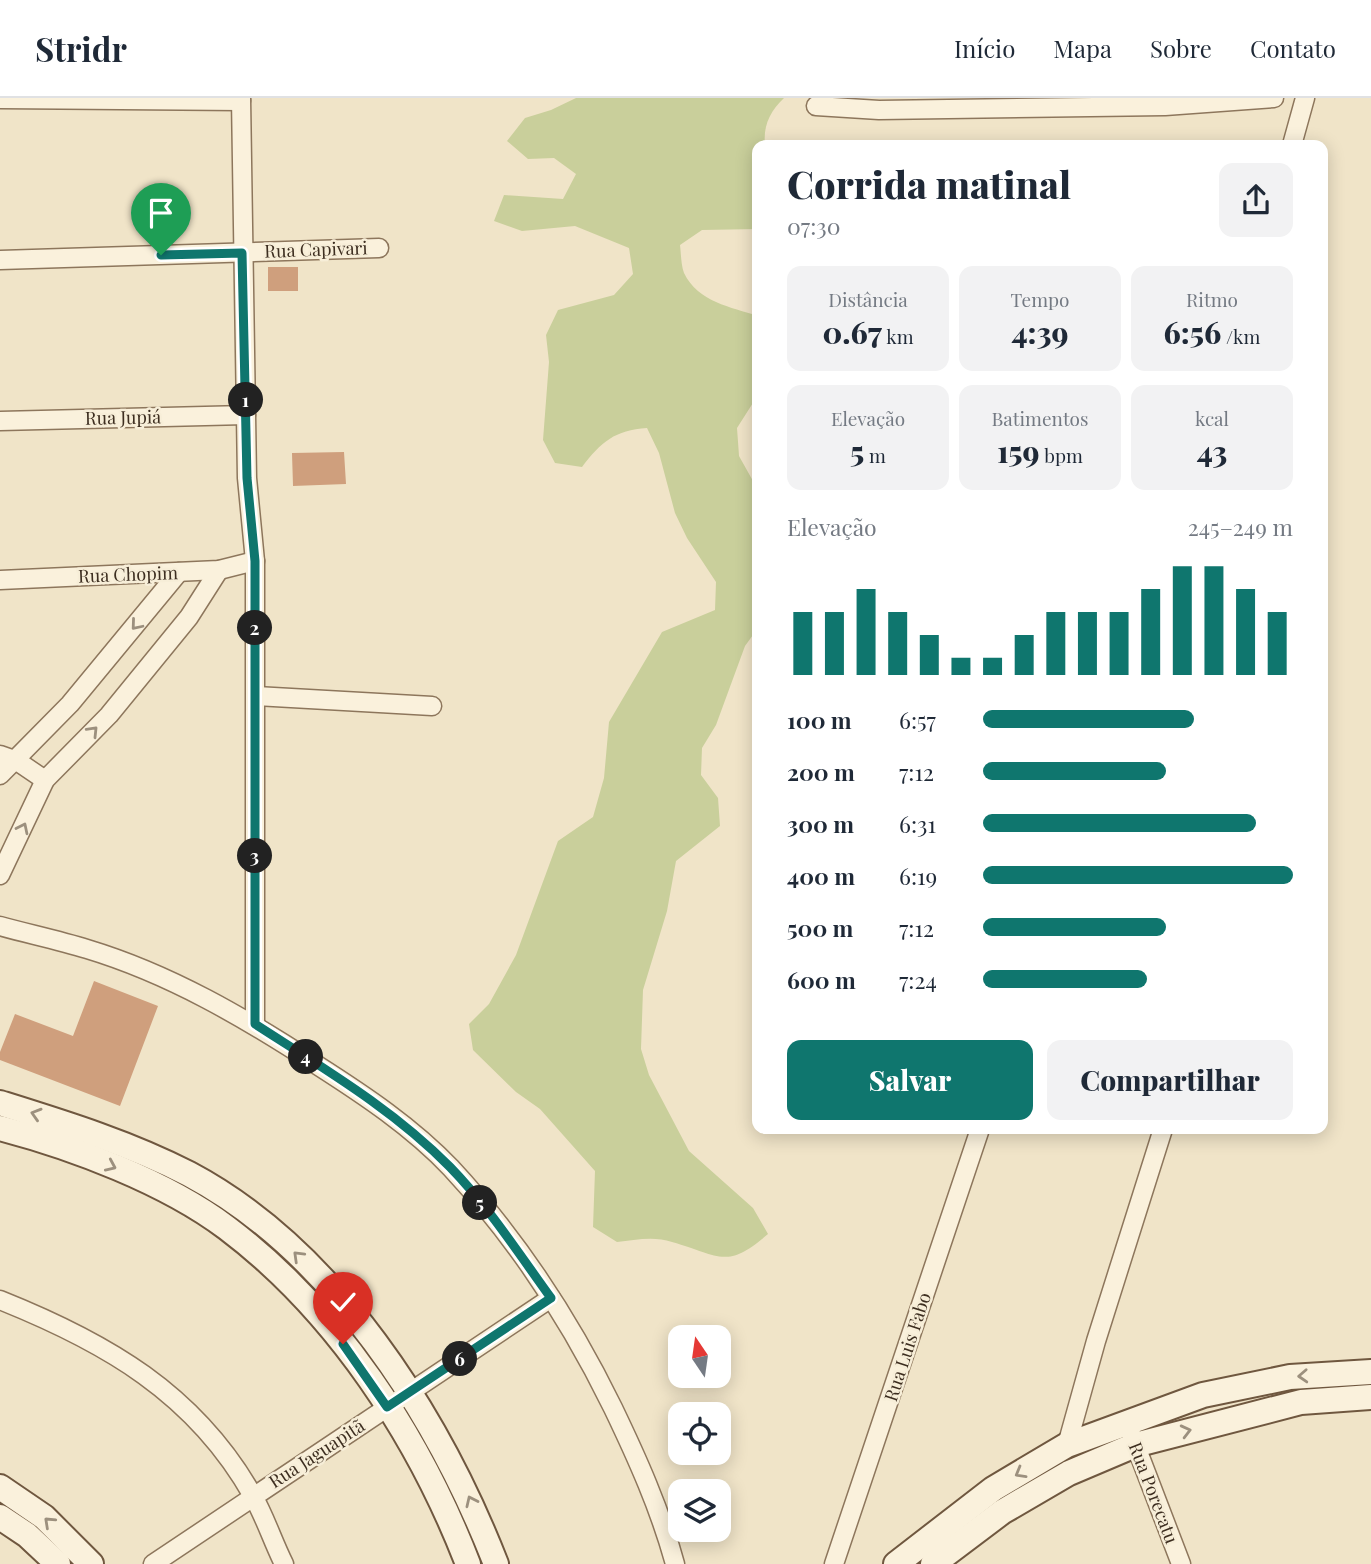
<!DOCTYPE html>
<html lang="pt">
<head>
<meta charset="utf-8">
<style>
	body { margin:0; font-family:"Playfair Display",serif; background:#f2f2f3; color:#1f2937; height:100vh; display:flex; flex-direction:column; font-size:26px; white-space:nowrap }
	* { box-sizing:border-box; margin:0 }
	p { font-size:23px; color:#747a83 }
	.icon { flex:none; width:38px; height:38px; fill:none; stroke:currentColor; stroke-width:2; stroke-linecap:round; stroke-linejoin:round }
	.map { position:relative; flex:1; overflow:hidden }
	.sheet { position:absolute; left:752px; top:42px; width:576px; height:994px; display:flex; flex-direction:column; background:#fff; border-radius:14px; box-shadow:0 4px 18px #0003 }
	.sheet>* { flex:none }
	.needle { width:46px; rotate:347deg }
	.buttons { position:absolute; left:668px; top:1227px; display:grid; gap:14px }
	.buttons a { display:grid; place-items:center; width:63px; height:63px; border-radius:14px; background:#fff; box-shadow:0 4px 18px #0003; font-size:35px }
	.pin { position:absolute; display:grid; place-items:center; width:60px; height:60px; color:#fff; margin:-72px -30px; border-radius:50% 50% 50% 0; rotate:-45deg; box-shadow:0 0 7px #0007 }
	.pin .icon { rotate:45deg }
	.km { position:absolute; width:35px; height:35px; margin:-18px; border-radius:50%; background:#222; color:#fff; font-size:19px; line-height:35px; text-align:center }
	.round { display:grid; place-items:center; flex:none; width:74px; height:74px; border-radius:14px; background:#f2f2f3 }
	.overview { display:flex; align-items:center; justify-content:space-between; height:119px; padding:0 35px }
	h1 { font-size:38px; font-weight:800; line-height:52px }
	.figures { display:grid; grid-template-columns:repeat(3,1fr); gap:10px; height:119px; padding:7px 35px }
	.figures div { display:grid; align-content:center; border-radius:14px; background:#f2f2f3; text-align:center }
	.figures b { font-size:30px; font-weight:800 }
	.figures small { font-size:19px; font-weight:400 }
	.figures p { font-size:19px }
	.chart { height:196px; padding:14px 35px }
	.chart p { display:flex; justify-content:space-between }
	.chart svg { width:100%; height:126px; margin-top:7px; stroke:#0f766e; stroke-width:6 }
	.action { display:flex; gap:14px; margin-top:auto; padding:14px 35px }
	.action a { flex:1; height:80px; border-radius:14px; background:#0f766e; color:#fff; font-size:28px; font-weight:800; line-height:80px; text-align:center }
	.action a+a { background:#f2f2f3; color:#1f2937 }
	ul { padding:0 35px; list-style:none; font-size:23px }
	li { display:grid; grid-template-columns:112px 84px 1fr; align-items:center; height:52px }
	li i { height:18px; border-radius:9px; background:#0f766e }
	header { display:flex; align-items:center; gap:42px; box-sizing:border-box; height:98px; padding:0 35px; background:#fff; border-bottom:2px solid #e0e1e3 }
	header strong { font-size:33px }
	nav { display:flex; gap:38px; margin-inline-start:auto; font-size:24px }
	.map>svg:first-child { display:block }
	.green { fill:#c9cf9b }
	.building { fill:#cf9f7d }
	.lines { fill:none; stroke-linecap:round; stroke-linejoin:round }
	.street-casing { stroke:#8d765c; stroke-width:21 }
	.secondary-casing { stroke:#6f573f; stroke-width:28 }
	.street { stroke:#faf1dc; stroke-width:18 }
	.secondary { stroke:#faf1dc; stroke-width:24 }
	.oneway { stroke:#9c907e }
	.route-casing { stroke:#fff; stroke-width:14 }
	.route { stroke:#0f766e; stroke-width:9 }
	.labels { text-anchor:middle; stroke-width:5; stroke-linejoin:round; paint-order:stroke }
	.street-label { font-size:18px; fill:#3d2e20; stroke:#f7eed8 }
</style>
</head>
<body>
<header>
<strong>Stridr</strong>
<nav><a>Início</a><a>Mapa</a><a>Sobre</a><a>Contato</a></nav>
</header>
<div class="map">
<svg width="1371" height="1466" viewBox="0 0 1371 1466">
	<rect width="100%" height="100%" fill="#f0e4c8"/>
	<path class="green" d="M576,0h208c-14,13 -21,28 -19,47h-7v84l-56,1 -22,15c1,8 1,20 4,28 14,29 47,34 74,43v79l-21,33 2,28 14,25 5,2v145l-13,18 -29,79 -14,23 -1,27 17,23 2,28 -44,35 -9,50 -24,79 -2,59 8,26 40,76 64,57 15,26c-43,37 -49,21 -96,8 -18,-6 -37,-2 -55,0l-24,-15 2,-56 -55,-62 -24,-17 -43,-42 -4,-26 20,-20 27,-49 42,-114 35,-24 11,-39 5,-56 53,-90 53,-22 1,-28 -29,-44 -12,-25 -16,-60 -12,-25c-32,2 -46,14 -65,39l-27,-4 -12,-23 6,-78 -3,-27 12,-25 56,-15 19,-21 -4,-26 -54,-22 -53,5 -28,-10 10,-26 59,4 13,-25 -22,-16 -26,1 -21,-18 18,-23 26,-8z"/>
	<g class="building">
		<rect x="268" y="169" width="30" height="24"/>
		<path d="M344,354l2,32 -53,2 -1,-33z"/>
		<path d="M94,883l64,25 -38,100 -120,-46v-8l15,-38 58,22z"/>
	</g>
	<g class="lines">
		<defs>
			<g id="street">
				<path d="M241,0l6,380 8,83v463"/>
				<path d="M0,1l241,2"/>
				<path d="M816,8l63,4 286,-4 109,-8"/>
				<path d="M1292,47l13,-47"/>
				<path d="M0,162l379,-12"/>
				<path d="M0,323l246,-6"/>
				<path d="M0,482l219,-10 36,-9"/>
				<path d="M256,598l176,10"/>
				<path d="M0,657l17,6 28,19"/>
				<path d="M0,677l70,-71 109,-132"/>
				<path d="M0,777l45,-95 64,-65 80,-98 30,-47"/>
				<path d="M0,828c29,8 58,14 87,23 83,25 158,69 230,116 47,30 95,62 134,103 65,70 120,154 162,240 24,50 47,101 62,156"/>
				<path d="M0,1202c105,42 195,93 253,196 12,21 20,46 31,68"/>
				<path d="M1132,1338l49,128"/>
				<path d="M1067,1347l29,-104 67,-212"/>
				<path d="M153,1466l398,-266"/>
				<path d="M834,1466l146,-435"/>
			</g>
			<g id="secondary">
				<path d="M0,1005c64,20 129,40 189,71 145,77 249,242 307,390"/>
				<path d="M0,1030c73,19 166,54 227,100 110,83 192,209 241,336"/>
				<path d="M0,1389l44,30 47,47"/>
				<path d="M0,1419l27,18 31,29"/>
				<path d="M896,1466l97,-75 74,-44 136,-50 87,-18 81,-5"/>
				<path d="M933,1466l69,-52 67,-39 66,-28 166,-43 70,-5"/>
			</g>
		</defs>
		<use href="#street" class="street-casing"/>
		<use href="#secondary" class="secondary-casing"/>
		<use href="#street" class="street"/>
		<use href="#secondary" class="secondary"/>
	</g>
	<defs><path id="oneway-chevron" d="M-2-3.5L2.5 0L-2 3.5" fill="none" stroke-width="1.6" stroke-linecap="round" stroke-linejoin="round" transform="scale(1.75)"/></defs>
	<g class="oneway">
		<use href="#oneway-chevron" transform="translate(136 527) rotate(130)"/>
		<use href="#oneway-chevron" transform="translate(93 633) rotate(-46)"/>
		<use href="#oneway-chevron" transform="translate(23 730) rotate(-64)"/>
		<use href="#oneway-chevron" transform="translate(36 1016) rotate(-163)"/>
		<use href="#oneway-chevron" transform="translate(111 1068) rotate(24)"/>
		<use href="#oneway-chevron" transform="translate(298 1158) rotate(-136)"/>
		<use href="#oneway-chevron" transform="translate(1303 1278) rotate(177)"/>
		<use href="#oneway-chevron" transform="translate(1186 1333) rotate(-14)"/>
		<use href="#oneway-chevron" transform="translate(1020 1375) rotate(150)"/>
		<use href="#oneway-chevron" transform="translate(471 1403) rotate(-115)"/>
		<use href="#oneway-chevron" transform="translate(49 1424) rotate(-137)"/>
	</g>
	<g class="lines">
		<defs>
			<path id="route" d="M161,157l81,-2 5,225 8,83v463c68,44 138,85 195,143 38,39 69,87 101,131l-164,109 -44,-63"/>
		</defs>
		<use href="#route" class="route-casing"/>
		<use href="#route" class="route"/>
	</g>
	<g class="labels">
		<g class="street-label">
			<text transform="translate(316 152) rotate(-2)" y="6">Rua Capivari</text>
			<text transform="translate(123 320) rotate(-1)" y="6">Rua Jupiá</text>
			<text transform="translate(128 477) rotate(-2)" y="6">Rua Chopim</text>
			<text transform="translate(908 1249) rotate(-72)" y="6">Rua Luis Fabo</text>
			<text transform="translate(317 1356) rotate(-33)" y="6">Rua Jaguapitã</text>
			<text transform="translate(1153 1395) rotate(69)" y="6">Rua Porecatu</text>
		</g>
	</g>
</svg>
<div class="buttons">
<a><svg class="needle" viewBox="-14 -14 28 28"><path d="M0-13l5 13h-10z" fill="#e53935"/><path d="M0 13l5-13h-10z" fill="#747a83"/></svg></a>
<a><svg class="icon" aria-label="locate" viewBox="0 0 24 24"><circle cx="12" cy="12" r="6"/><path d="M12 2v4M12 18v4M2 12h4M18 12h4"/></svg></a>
<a><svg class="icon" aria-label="layers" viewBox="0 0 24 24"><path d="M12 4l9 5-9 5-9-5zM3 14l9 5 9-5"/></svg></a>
</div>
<div class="pin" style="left:161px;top:157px;background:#1e9e55"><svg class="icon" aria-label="arrive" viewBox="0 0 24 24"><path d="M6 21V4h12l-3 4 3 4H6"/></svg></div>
<div class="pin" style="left:343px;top:1246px;background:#d93025"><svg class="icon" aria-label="check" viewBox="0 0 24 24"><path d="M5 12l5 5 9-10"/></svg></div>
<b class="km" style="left:246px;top:302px">1</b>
<b class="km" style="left:255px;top:530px">2</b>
<b class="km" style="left:255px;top:758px">3</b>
<b class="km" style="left:306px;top:959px">4</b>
<b class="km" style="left:480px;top:1105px">5</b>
<b class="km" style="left:460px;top:1261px">6</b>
<section class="sheet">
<div class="overview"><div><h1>Corrida matinal</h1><p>07:30</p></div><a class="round"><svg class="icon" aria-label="share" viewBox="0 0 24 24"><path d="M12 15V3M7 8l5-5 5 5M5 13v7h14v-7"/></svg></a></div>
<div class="figures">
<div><p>Distância</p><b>0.67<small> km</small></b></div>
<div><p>Tempo</p><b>4:39</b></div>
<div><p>Ritmo</p><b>6:56<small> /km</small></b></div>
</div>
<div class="figures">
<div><p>Elevação</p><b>5<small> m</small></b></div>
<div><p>Batimentos</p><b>159<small> bpm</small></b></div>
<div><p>kcal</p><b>43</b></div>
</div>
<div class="chart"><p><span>Elevação</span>245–249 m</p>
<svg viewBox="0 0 160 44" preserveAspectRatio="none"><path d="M5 44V22M15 44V22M25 44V14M35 44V22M45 44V30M55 44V38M65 44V38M75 44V30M85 44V22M95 44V22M105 44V22M115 44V14M125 44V6M135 44V6M145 44V14M155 44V22"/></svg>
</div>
<ul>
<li><b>100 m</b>6:57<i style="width:68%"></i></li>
<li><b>200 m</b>7:12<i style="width:59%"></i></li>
<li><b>300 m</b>6:31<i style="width:88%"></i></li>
<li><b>400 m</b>6:19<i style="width:100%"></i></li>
<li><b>500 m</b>7:12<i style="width:59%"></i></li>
<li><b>600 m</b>7:24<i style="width:53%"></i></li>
</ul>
<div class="action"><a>Salvar</a><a>Compartilhar</a></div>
</section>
</div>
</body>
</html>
